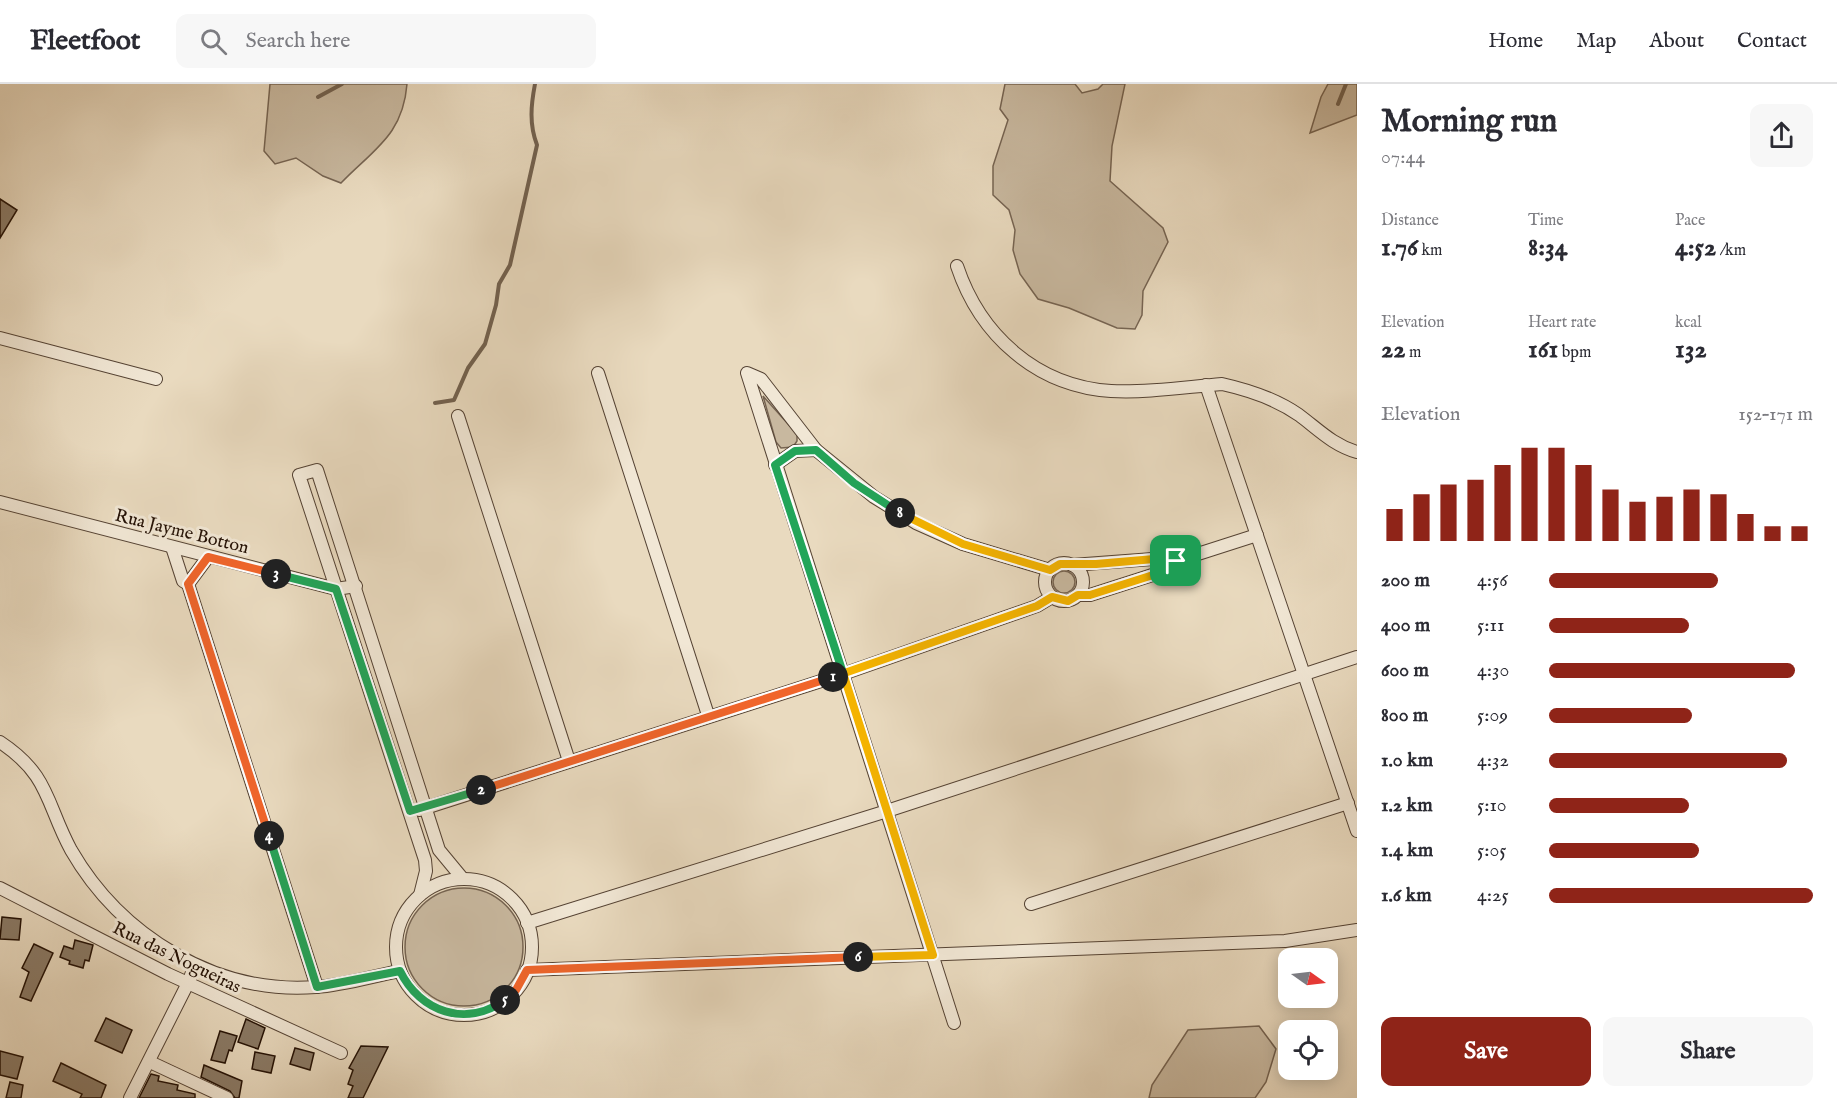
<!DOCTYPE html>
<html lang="en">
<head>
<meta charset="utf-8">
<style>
	body { margin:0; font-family:"IM FELL English",serif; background:#f7f7f7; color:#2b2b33; height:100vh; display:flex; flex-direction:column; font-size:22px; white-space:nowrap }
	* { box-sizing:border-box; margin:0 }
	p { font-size:20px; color:#7c7c81 }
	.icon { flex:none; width:33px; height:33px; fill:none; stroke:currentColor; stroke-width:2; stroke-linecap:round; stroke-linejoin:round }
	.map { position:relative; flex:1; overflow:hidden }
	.sheet { display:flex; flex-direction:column; background:#fff; width:480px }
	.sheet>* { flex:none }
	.needle { width:39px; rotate:104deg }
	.tools { position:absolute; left:1278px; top:864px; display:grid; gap:12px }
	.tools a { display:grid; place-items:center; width:60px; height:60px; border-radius:12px; background:#fff; box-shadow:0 3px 15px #0003; font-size:30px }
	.pin { position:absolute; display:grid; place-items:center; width:51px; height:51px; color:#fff; margin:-26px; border-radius:12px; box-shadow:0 3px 9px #0006 }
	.km { position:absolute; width:30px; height:30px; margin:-15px; border-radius:50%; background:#222; color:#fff; font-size:16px; line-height:30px; text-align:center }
	.round { display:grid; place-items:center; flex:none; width:63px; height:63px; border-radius:12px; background:#f7f7f7 }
	.overview { display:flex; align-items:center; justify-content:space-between; height:102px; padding:0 24px }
	h1 { font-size:33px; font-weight:700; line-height:45px }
	.metrics { display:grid; grid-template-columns:repeat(3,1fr); gap:9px; height:102px; padding:6px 24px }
	.metrics div { display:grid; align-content:center }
	.metrics b { font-size:26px; font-weight:700 }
	.metrics small { font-size:16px; font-weight:400 }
	.metrics p { font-size:16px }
	.chart { height:168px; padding:12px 24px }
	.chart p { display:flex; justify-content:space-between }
	.chart svg { width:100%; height:108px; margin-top:6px; stroke:#8f2418; stroke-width:6 }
	.primary-button { display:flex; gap:12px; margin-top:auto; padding:12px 24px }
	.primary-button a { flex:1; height:69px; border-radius:12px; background:#8f2418; color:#fff; font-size:24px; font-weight:700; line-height:69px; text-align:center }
	.primary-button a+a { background:#f7f7f7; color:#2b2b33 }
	ul { padding:0 24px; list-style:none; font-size:20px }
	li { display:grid; grid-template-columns:96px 72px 1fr; align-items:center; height:45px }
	li i { height:15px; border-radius:8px; background:#8f2418 }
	header { display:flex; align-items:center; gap:36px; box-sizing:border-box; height:84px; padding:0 30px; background:#fff; border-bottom:2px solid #e1e1e2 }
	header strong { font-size:28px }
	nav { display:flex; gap:33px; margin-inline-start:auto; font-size:21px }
	.search { width:420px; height:54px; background:#f7f7f7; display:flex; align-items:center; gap:15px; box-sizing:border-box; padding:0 21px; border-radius:12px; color:#7c7c81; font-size:22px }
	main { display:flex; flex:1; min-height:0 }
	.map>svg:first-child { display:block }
	.green { fill:#c8b89f; stroke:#766452; stroke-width:1.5 }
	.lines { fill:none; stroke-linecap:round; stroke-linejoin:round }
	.stream { stroke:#72614f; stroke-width:4 }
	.building { fill:#8a7a66; stroke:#241105; stroke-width:1.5 }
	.minor-casing { stroke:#554334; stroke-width:14 }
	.minor { stroke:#f1e7d5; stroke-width:12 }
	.split-1-casing { stroke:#fff; stroke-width:12 }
	.split-2-casing { stroke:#fff; stroke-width:12 }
	.split-3-casing { stroke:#fff; stroke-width:12 }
	.split-4-casing { stroke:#fff; stroke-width:12 }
	.split-5-casing { stroke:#fff; stroke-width:12 }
	.split-6-casing { stroke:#fff; stroke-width:12 }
	.split-7-casing { stroke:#fff; stroke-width:12 }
	.split-8-casing { stroke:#fff; stroke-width:12 }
	.split-9-casing { stroke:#fff; stroke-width:12 }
	.split-1 { stroke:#f5b400; stroke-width:8 }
	.split-2 { stroke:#f0652b; stroke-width:8 }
	.split-3 { stroke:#22a559; stroke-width:8 }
	.split-4 { stroke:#f0652b; stroke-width:8 }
	.split-5 { stroke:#22a559; stroke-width:8 }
	.split-6 { stroke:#f0652b; stroke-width:8 }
	.split-7 { stroke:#f5b400; stroke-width:8 }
	.split-8 { stroke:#22a559; stroke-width:8 }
	.split-9 { stroke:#f5b400; stroke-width:8 }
	.labels { text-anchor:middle; stroke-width:6; stroke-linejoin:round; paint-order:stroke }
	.street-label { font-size:18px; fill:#241105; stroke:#f1e7d5 }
</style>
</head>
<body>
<header>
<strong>Fleetfoot</strong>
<div class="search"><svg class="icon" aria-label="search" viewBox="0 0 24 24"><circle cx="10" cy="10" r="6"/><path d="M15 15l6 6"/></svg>Search here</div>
<nav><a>Home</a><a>Map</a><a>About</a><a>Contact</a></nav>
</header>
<main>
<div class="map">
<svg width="1357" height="1014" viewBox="0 0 1357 1014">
	<rect width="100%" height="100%" fill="#e9dabf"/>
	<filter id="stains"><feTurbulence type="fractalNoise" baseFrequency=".00333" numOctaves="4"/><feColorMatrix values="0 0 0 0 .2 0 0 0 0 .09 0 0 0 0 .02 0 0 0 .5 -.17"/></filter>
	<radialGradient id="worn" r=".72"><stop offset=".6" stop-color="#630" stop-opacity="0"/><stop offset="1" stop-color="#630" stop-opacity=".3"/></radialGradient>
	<g class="green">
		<path d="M270,0h137c-4,51 -33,65 -66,99l-18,-7 -27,-18 -21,6 -11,-13z"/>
		<path d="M1005,0h70l7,9 16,-4 5,-5h22l-13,62 -2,35 53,47 5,14 -25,49 -1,24 -7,14 -18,-1 -48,-20 -31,-9 -18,-25 -7,-24 2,-20 -6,-20 -16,-15v-29l15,-46 -8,-11z"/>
		<path d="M1328,0h29v31l-47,18 11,-36z"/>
		<path d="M763,312l34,38v7l-4,6 -12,1 -5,-6z"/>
		<circle cx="1064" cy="498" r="11"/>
		<circle cx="464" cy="863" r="59"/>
		<path d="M1259,942l17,23 -10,33 -11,16h-106l3,-13 36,-55z"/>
	</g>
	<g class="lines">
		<g class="stream">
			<path d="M318,13l24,-13"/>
			<path d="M1338,20l8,-20"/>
			<path d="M435,319l19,-3 14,-32 17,-24 11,-39 3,-21 11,-19 27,-120c-8,-21 -6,-40 -2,-61"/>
		</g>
	</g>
	<g class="building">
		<path d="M0,115l17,11 -17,28z"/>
		<path d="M2,833l19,2 -2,21 -19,-1z"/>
		<path d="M75,856l18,5 -4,16 -4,-1 -2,8 -14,-4 1,-3 -10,-4 4,-11 9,3z"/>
		<path d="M34,860l19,9 -22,48 -11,-4 9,-25 -7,-4z"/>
		<path d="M106,934l26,12 -10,23 -27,-12z"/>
		<path d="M246,935l19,9 -7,21 -20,-7z"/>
		<path d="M220,947l17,5 -5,15 -3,-1 -4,13 -14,-3z"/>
		<path d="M361,962l27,1 -25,51h-15l5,-12 -5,-2 5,-14 -4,-2z"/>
		<path d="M295,964l19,5 -4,17 -20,-6z"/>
		<path d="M0,967l23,6 -6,22 -17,-4z"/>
		<path d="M255,968l20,4 -4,17 -19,-4z"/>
		<path d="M61,979l45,22 -5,13h-21l2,-4 -29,-13z"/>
		<path d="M204,981l38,16 -3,17h-4l-5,-7 -29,-14z"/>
		<path d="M151,990l8,2 -1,5 20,4 -1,5 18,4v4h-56z"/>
		<path d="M10,998l13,3 -2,13h-15z"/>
	</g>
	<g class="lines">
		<defs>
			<g id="minor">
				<path d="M957,182c23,69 79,120 154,125 36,2 74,-4 111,-7 27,6 54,15 77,31 20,15 34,30 58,37"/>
				<path d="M0,254l156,41"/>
				<path d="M598,289l110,342"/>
				<path d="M1206,301l151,446"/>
				<path d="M458,332l111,345"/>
				<path d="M775,381l20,-14 21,-1"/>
				<path d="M0,418l336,87 20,-3"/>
				<path d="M172,463l11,34 5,3 129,403"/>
				<circle cx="1064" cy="498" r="19"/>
				<path d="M1072,481l94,-7 10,3 81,-26"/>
				<path d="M188,500l20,-27"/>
				<path d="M1078,511h12l81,-26 5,-8"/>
				<path d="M0,658c50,33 46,62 71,108 49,85 144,145 245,137 28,-2 57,-11 84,-16"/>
				<path d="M419,726l424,-136 194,-68 15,-9"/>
				<circle cx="464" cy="863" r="68"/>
				<path d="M0,804l168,86 173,79"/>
				<path d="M420,811l6,-24 -1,-11 -126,-385 18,-5 122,380 24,29"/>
				<path d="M1031,820l317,-101"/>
				<path d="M527,839l360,-112 470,-154"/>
				<path d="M527,886l758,-29 72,-11"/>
				<path d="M954,939l-207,-650 14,6 55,71 58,47 42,26 47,21 87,26"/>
				<path d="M150,978l77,36"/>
				<path d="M130,1014l58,-115 7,-18"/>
			</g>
		</defs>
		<use href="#minor" class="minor-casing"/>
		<use href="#minor" class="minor"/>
	</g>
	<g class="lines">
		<defs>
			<path id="split-1" d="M833,593l204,-71 15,-9 16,4 10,-6h12l82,-26 4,-8"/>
			<path id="split-2" d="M481,706l352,-113"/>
			<path id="split-3" d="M276,490l60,15 74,222 71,-21"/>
			<path id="split-4" d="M269,752l-81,-252 20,-27 68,17"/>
			<path id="split-5" d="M269,752l48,151 83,-16c20,41 66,57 105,29"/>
			<path id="split-6" d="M505,916l11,-10 11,-20 331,-13"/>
			<path id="split-7" d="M843,589l90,282 -75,2"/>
			<path id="split-8" d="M843,589l-68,-208 20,-14 21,-1 38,33 46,30"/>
			<path id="split-9" d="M900,429l63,31 87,26 10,-6h36l70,-6 10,3"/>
		</defs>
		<use href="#split-1" class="split-1-casing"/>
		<use href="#split-2" class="split-2-casing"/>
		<use href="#split-3" class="split-3-casing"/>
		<use href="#split-4" class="split-4-casing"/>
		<use href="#split-5" class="split-5-casing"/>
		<use href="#split-6" class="split-6-casing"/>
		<use href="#split-7" class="split-7-casing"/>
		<use href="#split-8" class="split-8-casing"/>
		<use href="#split-9" class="split-9-casing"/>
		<use href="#split-1" class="split-1"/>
		<use href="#split-2" class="split-2"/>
		<use href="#split-3" class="split-3"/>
		<use href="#split-4" class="split-4"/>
		<use href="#split-5" class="split-5"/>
		<use href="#split-6" class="split-6"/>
		<use href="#split-7" class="split-7"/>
		<use href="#split-8" class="split-8"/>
		<use href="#split-9" class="split-9"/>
	</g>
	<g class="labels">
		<g class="street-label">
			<text transform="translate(182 447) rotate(14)" y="6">Rua Jayme Botton</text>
			<text transform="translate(177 873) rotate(26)" y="6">Rua das Nogueiras</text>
		</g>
	</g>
	<rect width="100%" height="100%" filter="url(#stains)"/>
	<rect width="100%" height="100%" fill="url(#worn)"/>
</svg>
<div class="tools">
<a><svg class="needle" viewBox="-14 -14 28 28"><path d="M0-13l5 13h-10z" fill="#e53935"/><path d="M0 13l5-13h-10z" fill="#7c7c81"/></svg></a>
<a><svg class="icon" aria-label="locate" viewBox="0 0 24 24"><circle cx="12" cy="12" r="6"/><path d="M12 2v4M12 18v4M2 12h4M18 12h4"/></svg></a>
</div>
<div class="pin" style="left:1176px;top:477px;background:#1e9e55"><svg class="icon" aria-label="arrive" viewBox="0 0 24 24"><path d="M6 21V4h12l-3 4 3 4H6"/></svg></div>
<b class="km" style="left:833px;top:593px">1</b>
<b class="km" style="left:481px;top:706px">2</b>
<b class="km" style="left:276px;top:490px">3</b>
<b class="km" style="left:269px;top:752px">4</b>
<b class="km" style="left:505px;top:916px">5</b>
<b class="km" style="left:858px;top:873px">6</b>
<b class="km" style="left:900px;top:429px">8</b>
</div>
<section class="sheet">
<div class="overview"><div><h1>Morning run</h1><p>07:44</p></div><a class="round"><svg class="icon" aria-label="share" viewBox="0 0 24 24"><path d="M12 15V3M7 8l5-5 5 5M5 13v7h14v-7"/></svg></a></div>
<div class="metrics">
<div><p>Distance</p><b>1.76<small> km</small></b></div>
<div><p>Time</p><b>8:34</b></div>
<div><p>Pace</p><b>4:52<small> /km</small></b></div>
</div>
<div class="metrics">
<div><p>Elevation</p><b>22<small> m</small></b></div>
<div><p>Heart rate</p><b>161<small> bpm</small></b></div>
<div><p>kcal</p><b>132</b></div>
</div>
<div class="chart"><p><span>Elevation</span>152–171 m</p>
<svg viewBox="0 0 160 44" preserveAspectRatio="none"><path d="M5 44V31M15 44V25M25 44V21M35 44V19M45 44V13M55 44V6M65 44V6M75 44V13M85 44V23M95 44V28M105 44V26M115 44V23M125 44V25M135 44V33M145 44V38M155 44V38"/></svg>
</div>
<ul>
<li><b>200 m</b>4:56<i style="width:64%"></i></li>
<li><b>400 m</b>5:11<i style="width:53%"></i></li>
<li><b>600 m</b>4:30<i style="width:93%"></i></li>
<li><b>800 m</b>5:09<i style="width:54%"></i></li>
<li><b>1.0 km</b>4:32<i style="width:90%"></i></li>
<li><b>1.2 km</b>5:10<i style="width:53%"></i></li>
<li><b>1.4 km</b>5:05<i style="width:57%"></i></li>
<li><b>1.6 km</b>4:25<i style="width:100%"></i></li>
</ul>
<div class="primary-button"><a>Save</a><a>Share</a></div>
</section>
</main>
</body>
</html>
